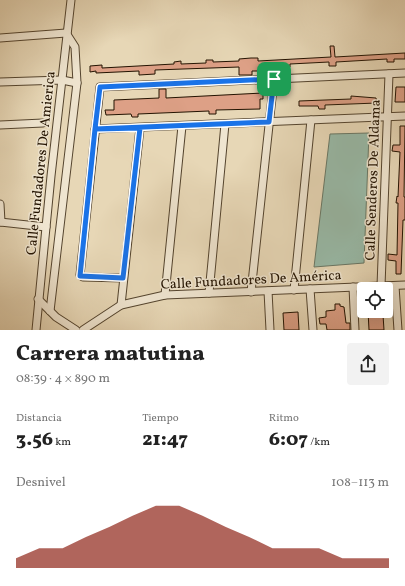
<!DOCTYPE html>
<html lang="es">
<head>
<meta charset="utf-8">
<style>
	body { margin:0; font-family:Vollkorn,serif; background:#f2f2f2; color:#222; height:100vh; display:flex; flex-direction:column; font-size:15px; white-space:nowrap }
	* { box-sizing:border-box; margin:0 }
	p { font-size:13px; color:#767676 }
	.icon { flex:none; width:22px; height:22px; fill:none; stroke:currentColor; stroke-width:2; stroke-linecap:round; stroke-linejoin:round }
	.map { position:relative; height:330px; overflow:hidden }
	.details { display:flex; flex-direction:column; background:#fff; flex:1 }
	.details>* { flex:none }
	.controls { position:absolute; left:357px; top:282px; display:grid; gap:8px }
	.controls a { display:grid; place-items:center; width:36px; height:36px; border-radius:4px; background:#fff; box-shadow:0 4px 16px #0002; font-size:20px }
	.pin { position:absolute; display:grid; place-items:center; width:34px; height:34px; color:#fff; margin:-17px; border-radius:8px; box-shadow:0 2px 6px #0006 }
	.round { display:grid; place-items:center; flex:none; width:42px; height:42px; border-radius:4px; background:#f2f2f2 }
	.summary { display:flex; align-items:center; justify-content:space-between; height:68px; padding:0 16px }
	h1 { font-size:22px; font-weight:800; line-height:30px }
	.metrics { display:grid; grid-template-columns:repeat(3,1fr); gap:6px; height:68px; padding:4px 16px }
	.metrics div { display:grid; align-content:center }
	.metrics b { font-size:20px; font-weight:800 }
	.metrics small { font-size:11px; font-weight:400 }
	.metrics p { font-size:11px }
	.chart { height:112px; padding:8px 16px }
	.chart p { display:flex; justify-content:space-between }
	.chart svg { width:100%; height:72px; margin-top:4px; fill:#8f2418; opacity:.7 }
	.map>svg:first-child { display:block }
	.water { fill:#98baa8; stroke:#697765 }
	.building { fill:#dda086; stroke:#231301 }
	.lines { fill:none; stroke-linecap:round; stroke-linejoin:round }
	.minor-casing { stroke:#54442e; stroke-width:9 }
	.minor { stroke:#efe5d0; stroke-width:7 }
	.route-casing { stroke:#fff; stroke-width:8 }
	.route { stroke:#1a73e8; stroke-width:5 }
	.labels { text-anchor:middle; stroke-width:3; stroke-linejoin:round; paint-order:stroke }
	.street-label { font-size:14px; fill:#231301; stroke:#efe5d0 }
</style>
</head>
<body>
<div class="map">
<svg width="405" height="330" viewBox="0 0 405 330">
	<rect width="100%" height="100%" fill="#e7d7b6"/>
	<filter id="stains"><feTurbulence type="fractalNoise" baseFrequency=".005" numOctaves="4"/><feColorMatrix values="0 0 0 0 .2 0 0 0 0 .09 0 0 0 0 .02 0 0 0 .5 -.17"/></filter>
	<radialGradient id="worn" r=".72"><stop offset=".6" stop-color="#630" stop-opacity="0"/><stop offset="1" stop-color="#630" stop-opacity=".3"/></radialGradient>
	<path class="water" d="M369,133l-5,130 -50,4 16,-133z"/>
	<g class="building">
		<path d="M330,46h4l1,11 70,-4v6h-11v3h-7v-3l-51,3v4h-7v-4l-39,2v3l-19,1v6h-6v-3h-13v4h-13v-8l-84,3v4l-16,1v-4l-43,2v-2l-6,1v-6l12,-1v3l72,-4v-2l7,-1v3l25,-1v-3h7v2l26,-1v-2l12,-1h7v3l73,-4z"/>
		<path d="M396,87h9v15h-10z"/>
		<path d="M159,89h7v9l97,-5v6h-3v10l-44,1v4h-7v-3l-71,3v3h-6l-1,-3 -25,1 -1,-5h9v-10l45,-2z"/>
		<path d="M351,96l25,2 1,5 -52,2v4h-6l-1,-3h-19v-5l52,-2z"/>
		<path d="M400,126h5l-1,71h1v23h-2l-2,54h-5v-13l-8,-1v-6l9,1 1,-52h-2l1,-7 1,1 2,-45 -8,-1 1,-6h7z"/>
		<path d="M335,304h5v2l4,1 2,16h4v7h-23l-1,-6h-6l-1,-6 7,-1v-6l9,-1z"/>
		<path d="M368,311h5v4h10l1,15h-15z"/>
		<path d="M298,312l1,18h-15l-1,-17z"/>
	</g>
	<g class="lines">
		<defs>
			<g id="minor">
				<path d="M0,38l66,-5 9,14 2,36 -27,228"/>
				<path d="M0,82l62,-2 15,3"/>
				<path d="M0,125l43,-2"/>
				<path d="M95,129l310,-13"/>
				<path d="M0,204l1,18"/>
				<path d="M0,222l46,5"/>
				<path d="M123,278l-40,-1 -3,-2 20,-188 305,-14"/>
				<path d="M381,286l8,-212"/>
				<path d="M395,286l3,44"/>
				<path d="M353,287l2,43"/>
				<path d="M310,289l3,41"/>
				<path d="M294,290l17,-170"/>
				<path d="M268,291l2,39"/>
				<path d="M251,292l23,-213"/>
				<path d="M209,293l16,-169"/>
				<path d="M165,295l17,-169"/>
				<path d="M38,299l18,18 20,13"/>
				<path d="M121,305l19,-177"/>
				<path d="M36,330l15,-154 20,-176"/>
				<path d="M83,330l38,-25 44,-10 240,-10"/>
			</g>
		</defs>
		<use href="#minor" class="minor-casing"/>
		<use href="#minor" class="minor"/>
	</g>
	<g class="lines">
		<defs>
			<path id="route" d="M274,79l-5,43 -174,7 -15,147 43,2 17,-150 -45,1 5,-42 174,-8"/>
		</defs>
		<use href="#route" class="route-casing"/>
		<use href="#route" class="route"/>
	</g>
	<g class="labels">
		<g class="street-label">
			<text transform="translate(40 163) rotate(-84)" y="5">Calle Fundadores De Amierica</text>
			<text transform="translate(372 180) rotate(-88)" y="5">Calle Senderos De Aldama</text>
			<text transform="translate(251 279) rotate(-3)" y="5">Calle Fundadores De América</text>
		</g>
	</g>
	<rect width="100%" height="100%" filter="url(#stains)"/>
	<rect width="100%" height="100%" fill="url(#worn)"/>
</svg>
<div class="controls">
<a><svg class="icon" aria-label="locate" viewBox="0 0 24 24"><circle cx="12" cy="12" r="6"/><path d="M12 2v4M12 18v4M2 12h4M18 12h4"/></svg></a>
</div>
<div class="pin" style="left:274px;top:79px;background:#1e9e55"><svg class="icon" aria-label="arrive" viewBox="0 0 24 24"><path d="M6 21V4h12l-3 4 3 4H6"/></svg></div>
</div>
<section class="details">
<div class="summary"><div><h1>Carrera matutina</h1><p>08:39 · 4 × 890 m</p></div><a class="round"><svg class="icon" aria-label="share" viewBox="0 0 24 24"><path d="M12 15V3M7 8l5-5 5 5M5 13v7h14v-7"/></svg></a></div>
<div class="metrics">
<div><p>Distancia</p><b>3.56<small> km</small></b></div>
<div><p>Tiempo</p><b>21:47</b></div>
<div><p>Ritmo</p><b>6:07<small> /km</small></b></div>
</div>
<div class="chart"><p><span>Desnivel</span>108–113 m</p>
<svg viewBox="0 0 160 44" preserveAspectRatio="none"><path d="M0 44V38L10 32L20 32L30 25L40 19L50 12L60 6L70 6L80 12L90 19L100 25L110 32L120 32L130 32L140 38L150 38L160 38V44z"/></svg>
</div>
</section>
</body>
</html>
